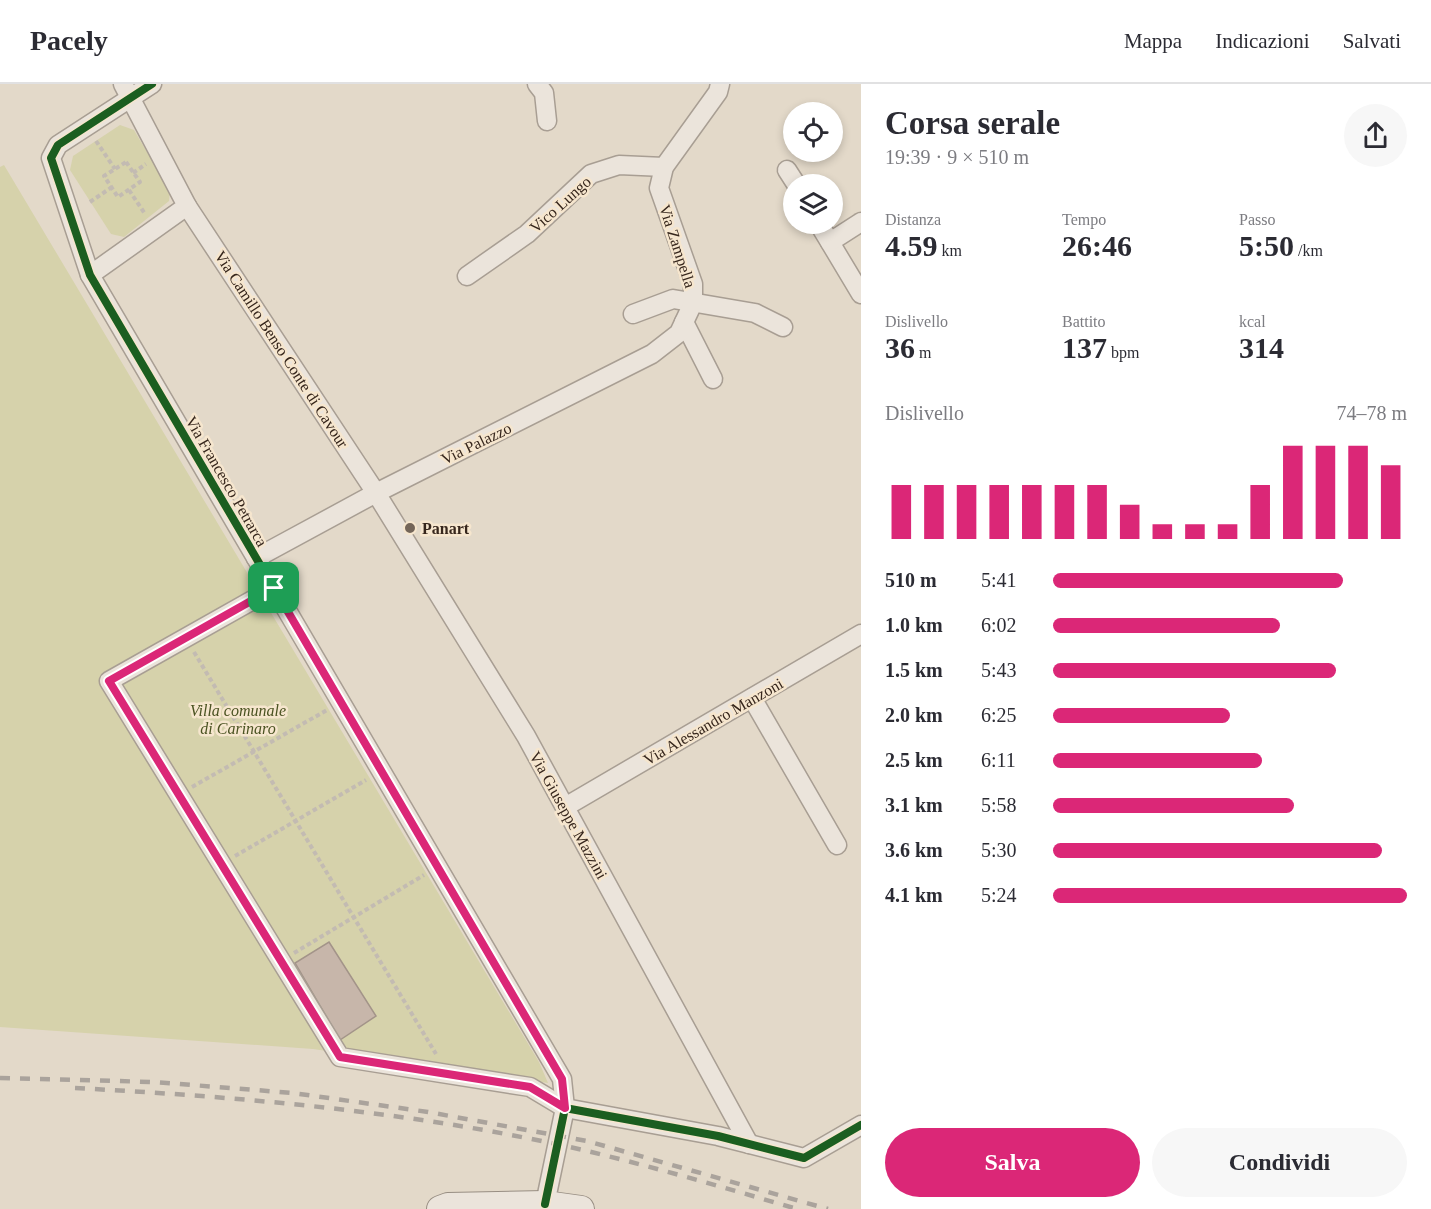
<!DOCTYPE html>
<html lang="it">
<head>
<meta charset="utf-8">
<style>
	body { margin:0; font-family:"Times New Roman",serif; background:#f7f7f7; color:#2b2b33; height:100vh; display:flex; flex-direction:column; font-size:22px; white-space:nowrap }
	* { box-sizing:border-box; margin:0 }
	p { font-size:20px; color:#7c7c81 }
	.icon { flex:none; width:33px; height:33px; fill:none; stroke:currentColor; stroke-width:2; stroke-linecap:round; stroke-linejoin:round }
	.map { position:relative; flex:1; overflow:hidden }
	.panel { display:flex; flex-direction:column; background:#fff; width:570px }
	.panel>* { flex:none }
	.fabs { position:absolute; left:783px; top:18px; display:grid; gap:12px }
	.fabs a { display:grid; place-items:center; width:60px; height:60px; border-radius:50%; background:#fff; box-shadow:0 3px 9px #0003; font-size:30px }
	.pin { position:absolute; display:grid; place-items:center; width:51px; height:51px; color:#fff; margin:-26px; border-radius:12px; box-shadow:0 3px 9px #0006 }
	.round { display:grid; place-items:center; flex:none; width:63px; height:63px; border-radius:32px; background:#f7f7f7 }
	.head { display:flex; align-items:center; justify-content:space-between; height:102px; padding:0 24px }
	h1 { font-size:33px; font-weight:700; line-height:45px }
	.figures { display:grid; grid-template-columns:repeat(3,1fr); gap:9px; height:102px; padding:6px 24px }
	.figures div { display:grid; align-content:center }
	.figures b { font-size:30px; font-weight:700 }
	.figures small { font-size:16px; font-weight:400 }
	.figures p { font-size:16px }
	.chart { height:168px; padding:12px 24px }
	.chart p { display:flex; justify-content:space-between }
	.chart svg { width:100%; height:108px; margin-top:6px; stroke:#db2777; stroke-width:6 }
	.button { display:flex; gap:12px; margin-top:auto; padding:12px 24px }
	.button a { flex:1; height:69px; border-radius:36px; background:#db2777; color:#fff; font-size:24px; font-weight:700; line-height:69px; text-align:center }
	.button a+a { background:#f7f7f7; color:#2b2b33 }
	ul { padding:0 24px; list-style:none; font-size:20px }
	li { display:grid; grid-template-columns:96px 72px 1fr; align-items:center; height:45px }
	li i { height:15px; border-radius:8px; background:#db2777 }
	header { display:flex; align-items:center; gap:36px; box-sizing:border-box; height:84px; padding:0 30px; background:#fff; border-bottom:2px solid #e1e1e2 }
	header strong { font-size:28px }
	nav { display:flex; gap:33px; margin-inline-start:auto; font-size:21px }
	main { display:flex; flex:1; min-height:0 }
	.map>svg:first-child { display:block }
	.green { fill:#d6d2ab }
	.building { fill:#c7b6aa; stroke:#a39489; stroke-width:1.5 }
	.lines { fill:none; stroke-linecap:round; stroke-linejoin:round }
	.minor-casing { stroke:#a89e93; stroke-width:21 }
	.secondary-casing { stroke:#988e83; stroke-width:28 }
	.path { stroke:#c3bbb2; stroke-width:4; stroke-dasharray:4.5 3; stroke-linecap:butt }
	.minor { stroke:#ebe4db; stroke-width:18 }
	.secondary { stroke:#ebe4db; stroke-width:26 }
	.rail { stroke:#aaa39c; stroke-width:4.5; stroke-dasharray:10 10; stroke-linecap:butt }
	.cycleway-casing { stroke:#f6e6ce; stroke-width:11 }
	.cycleway { stroke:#1b5e20; stroke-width:8 }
	.route-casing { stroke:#fff; stroke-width:12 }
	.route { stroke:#db2777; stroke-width:8 }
	.poi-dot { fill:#736559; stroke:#f6e6ce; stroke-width:2 }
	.labels { text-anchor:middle; stroke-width:5; stroke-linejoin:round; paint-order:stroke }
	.street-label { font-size:16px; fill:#36261c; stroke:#f6e6ce }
	.poi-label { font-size:16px; font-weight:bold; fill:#36261c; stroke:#f6e6ce; text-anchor:start }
	.park-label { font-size:16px; font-style:italic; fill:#4b5322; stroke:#f6e6ce }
</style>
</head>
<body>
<header>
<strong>Pacely</strong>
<nav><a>Mappa</a><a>Indicazioni</a><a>Salvati</a></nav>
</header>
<main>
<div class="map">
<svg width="861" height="1125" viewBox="0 0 861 1125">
	<rect width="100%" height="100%" fill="#e3d9c9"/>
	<g class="green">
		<path d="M120,41l14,5 36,61 -1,10 -45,36 -13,-3 -41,-64 3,-14z"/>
		<path d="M4,81l535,897 9,21 -235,-34 -313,-22v-860z"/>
	</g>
	<path class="building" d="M329,858l47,74 -36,24 -45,-77z"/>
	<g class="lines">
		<defs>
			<g id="minor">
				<path d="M152,0l-94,61 -7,13 39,117 472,804 3,29 -20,96"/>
				<path d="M537,0l7,9 3,28"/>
				<path d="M787,86l9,14"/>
				<path d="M187,122l189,287 150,243 223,408"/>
				<path d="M819,140l42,70"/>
				<path d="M830,158l31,-20"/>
				<path d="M90,191l97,-69 -64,-122"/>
				<path d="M467,192l60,-42 64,-60 28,-9 45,2"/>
				<path d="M633,230l40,-15 82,14 28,14"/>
				<path d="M684,238l29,57"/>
				<path d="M256,474l120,-65 276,-139 27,-21 14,-30v-19l-34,-96 5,-21 54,-75 2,-8"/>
				<path d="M274,504l-165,93 231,376 190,30 35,21 153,28 86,22 57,-33"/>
				<path d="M752,614l85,147"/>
				<path d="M565,723l296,-173"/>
			</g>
			<path id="secondary" d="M440,1125l8,-3 97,-2 36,5"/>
		</defs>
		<use href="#minor" class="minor-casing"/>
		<use href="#secondary" class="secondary-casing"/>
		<g class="path">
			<path d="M96,57l19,28"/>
			<path d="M126,78l14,20 -22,15 -14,-21z"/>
			<path d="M133,89l13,-9"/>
			<path d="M129,106l16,24"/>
			<path d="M90,118l22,-15"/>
			<path d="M194,568l242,402"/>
			<path d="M192,703l135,-77"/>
			<path d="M235,772l131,-76"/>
			<path d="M294,869l130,-78"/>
		</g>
		<use href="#minor" class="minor"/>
		<use href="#secondary" class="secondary"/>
		<g class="rail">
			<path d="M0,994l154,4 139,11 135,19 159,29 241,68"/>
			<path d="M75,1004c169,9 342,24 508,62 71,17 143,38 214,59"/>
		</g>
		<defs>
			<g id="cycleway">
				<path d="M152,0l-94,61 -7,13 39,117 472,804 3,29 -20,96"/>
				<path d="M274,504l-165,93 231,376 190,30 35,21 153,28 86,22 57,-33"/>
			</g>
		</defs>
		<use href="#cycleway" class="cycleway-casing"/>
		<use href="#cycleway" class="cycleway"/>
	</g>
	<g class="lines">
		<defs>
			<path id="route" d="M274,504l288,491 3,29 -35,-21 -190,-30 -231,-376z"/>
		</defs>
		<use href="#route" class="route-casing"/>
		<use href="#route" class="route"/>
	</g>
	<circle class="poi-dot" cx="410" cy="444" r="6"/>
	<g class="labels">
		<g class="street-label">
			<text transform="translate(560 120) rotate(-42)" y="6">Vico Lungo</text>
			<text transform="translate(678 162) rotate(72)" y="6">Via Zampella</text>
			<text transform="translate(282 265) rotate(57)" y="6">Via Camillo Benso Conte di Cavour</text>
			<text transform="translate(476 359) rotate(-26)" y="6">Via Palazzo</text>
			<text transform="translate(227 397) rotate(60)" y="6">Via Francesco Petrarca</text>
			<text transform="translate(713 637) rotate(-30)" y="6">Via Alessandro Manzoni</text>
			<text transform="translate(569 731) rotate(61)" y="6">Via Giuseppe Mazzini</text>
		</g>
		<g class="poi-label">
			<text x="422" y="450">Panart</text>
		</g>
		<g class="park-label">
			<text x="238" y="632">Villa comunale<tspan x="238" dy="18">di Carinaro</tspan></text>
		</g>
	</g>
</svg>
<div class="fabs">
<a><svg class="icon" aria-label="locate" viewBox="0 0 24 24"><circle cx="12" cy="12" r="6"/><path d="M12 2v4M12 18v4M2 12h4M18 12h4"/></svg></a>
<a><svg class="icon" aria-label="layers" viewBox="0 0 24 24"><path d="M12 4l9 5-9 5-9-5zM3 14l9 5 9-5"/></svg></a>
</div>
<div class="pin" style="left:274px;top:504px;background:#1e9e55"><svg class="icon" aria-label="arrive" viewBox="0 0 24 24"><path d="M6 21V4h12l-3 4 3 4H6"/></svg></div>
</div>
<section class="panel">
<div class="head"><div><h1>Corsa serale</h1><p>19:39 · 9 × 510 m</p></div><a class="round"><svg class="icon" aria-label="share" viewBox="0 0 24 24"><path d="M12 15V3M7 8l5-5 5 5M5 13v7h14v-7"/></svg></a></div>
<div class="figures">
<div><p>Distanza</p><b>4.59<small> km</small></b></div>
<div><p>Tempo</p><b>26:46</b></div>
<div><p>Passo</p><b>5:50<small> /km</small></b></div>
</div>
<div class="figures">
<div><p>Dislivello</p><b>36<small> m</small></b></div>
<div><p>Battito</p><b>137<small> bpm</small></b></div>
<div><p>kcal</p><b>314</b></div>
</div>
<div class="chart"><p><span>Dislivello</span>74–78 m</p>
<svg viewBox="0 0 160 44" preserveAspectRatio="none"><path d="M5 44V22M15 44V22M25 44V22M35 44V22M45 44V22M55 44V22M65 44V22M75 44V30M85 44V38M95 44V38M105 44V38M115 44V22M125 44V6M135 44V6M145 44V6M155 44V14"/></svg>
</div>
<ul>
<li><b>510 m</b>5:41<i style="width:82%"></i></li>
<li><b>1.0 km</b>6:02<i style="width:64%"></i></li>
<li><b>1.5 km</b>5:43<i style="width:80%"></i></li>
<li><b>2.0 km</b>6:25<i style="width:50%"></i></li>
<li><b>2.5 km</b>6:11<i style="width:59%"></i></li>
<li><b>3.1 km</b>5:58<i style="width:68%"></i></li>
<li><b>3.6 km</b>5:30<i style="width:93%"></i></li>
<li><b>4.1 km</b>5:24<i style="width:100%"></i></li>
</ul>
<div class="button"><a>Salva</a><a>Condividi</a></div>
</section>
</main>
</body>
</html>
